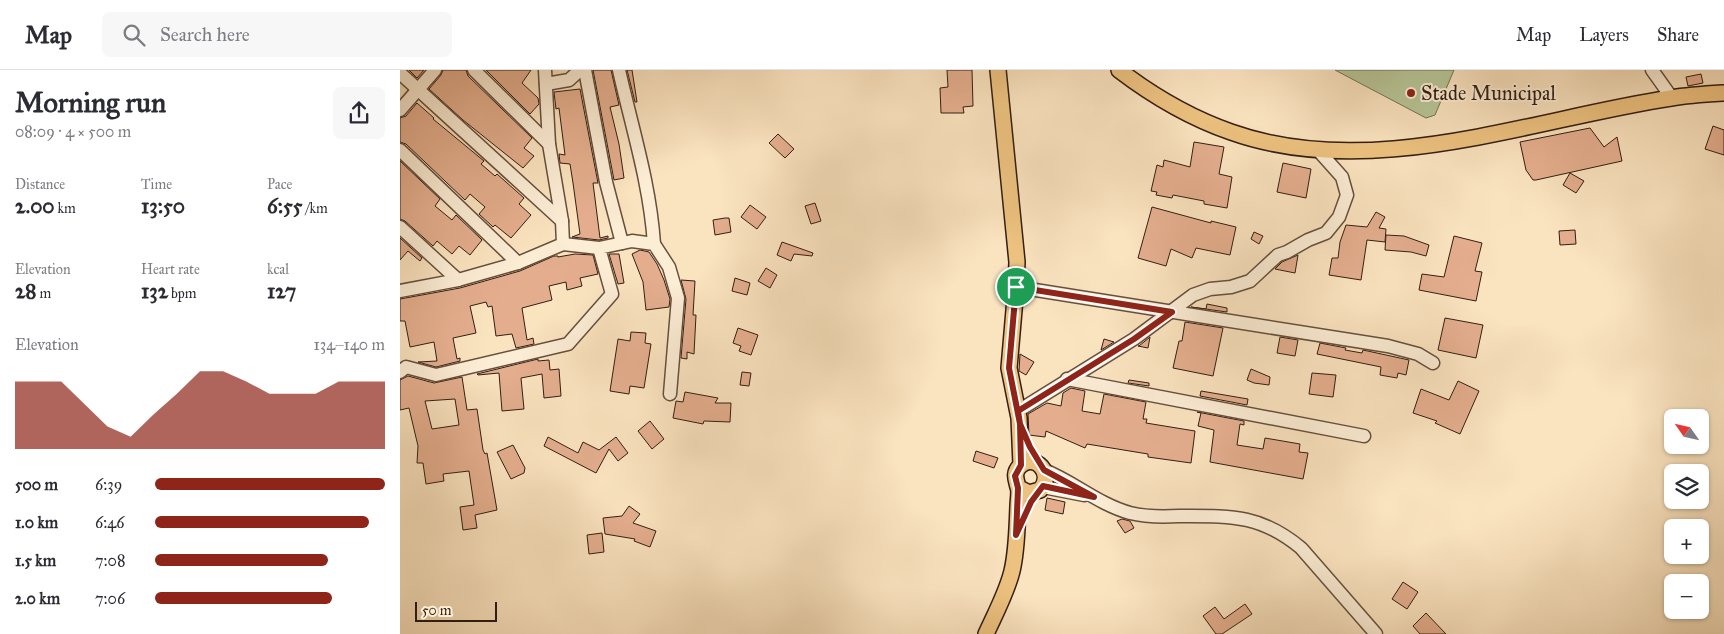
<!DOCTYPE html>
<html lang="en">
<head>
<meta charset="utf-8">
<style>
	body { margin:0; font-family:"IM FELL Great Primer",serif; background:#f7f7f7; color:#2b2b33; height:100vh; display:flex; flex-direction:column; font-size:19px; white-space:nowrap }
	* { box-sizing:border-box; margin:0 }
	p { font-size:16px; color:#7c7c81 }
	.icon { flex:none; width:28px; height:28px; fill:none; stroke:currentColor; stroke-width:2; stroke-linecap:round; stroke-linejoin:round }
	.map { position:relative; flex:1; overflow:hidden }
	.side { display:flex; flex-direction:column; background:#fff; width:400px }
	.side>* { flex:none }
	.needle { width:32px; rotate:304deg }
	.tools { position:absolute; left:1264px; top:339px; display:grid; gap:10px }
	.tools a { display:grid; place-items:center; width:45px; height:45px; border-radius:8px; background:#fff; box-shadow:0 1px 4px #0004; font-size:25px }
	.scale { position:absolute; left:15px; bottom:12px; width:82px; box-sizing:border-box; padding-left:5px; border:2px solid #331e12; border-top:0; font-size:14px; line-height:18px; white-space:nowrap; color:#331e12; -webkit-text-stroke:4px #fcedd5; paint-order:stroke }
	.pin { position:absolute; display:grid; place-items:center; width:42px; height:42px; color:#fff; margin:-21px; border:2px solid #fff; border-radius:50%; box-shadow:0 1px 5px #0007 }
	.round { display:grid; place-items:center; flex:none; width:52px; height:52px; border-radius:8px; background:#f7f7f7 }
	.summary { display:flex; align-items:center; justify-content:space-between; height:85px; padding:0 15px }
	h1 { font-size:28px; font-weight:700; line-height:38px }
	.metrics { display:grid; grid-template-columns:repeat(3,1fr); gap:8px; height:85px; padding:5px 15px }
	.metrics div { display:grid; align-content:center }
	.metrics b { font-size:21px; font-weight:700 }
	.metrics small { font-size:14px; font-weight:400 }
	.metrics p { font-size:14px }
	.chart { height:140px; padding:10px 15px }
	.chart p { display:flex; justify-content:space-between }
	.chart svg { width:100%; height:90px; margin-top:5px; fill:#8f2418; opacity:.7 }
	ul { padding:0 15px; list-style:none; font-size:16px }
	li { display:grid; grid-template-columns:80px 60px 1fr; align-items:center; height:38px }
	li i { height:12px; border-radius:6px; background:#8f2418 }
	header { display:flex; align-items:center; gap:30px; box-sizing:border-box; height:70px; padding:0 25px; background:#fff; border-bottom:1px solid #e1e1e2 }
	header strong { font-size:24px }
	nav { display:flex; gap:28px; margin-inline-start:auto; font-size:18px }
	.search { width:350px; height:45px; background:#f7f7f7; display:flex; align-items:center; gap:12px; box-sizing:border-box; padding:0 18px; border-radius:8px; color:#7c7c81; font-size:19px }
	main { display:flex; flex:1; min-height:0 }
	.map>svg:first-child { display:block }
	.green { fill:#b7c597; stroke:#757254 }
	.building { fill:#e4ae8e; stroke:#331e12; fill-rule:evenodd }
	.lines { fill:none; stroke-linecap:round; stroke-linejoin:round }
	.minor-casing { stroke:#654f3d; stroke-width:15 }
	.major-casing { stroke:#331e12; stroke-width:18 }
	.minor { stroke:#fcedd5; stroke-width:12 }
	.major { stroke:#edc280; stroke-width:15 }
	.route-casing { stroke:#fff; stroke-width:10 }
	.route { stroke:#8f2418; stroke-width:6 }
	.poi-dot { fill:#8f2418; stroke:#fcedd5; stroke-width:2 }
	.labels { text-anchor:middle; stroke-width:4; stroke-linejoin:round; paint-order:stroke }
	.poi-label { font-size:20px; fill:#331e12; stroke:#fcedd5; text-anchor:start }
</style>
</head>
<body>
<header>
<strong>Map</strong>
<div class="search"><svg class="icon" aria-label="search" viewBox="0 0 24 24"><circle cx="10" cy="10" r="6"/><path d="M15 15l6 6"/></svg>Search here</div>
<nav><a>Map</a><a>Layers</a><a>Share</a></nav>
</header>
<main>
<section class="side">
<div class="summary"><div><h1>Morning run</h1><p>08:09 · 4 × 500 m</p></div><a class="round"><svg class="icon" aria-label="share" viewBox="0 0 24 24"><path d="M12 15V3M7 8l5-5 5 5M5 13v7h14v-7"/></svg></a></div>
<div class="metrics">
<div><p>Distance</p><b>2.00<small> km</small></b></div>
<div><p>Time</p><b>13:50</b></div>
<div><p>Pace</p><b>6:55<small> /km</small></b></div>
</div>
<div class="metrics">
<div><p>Elevation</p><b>28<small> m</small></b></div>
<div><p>Heart rate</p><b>132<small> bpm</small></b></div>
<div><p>kcal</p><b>127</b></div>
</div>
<div class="chart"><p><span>Elevation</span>134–140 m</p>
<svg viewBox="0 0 160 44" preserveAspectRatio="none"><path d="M0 44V11L10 11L20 11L30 22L40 33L50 38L60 27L70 17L80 6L90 6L100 11L110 17L120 17L130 17L140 11L150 11L160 11V44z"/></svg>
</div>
<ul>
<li><b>500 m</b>6:39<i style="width:100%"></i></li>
<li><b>1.0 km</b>6:46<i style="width:93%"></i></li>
<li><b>1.5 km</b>7:08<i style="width:75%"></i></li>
<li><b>2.0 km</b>7:06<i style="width:77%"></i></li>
</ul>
</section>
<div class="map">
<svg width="1324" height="564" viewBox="0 0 1324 564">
	<rect width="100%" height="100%" fill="#fae3bf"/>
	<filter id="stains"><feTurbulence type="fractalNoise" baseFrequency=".004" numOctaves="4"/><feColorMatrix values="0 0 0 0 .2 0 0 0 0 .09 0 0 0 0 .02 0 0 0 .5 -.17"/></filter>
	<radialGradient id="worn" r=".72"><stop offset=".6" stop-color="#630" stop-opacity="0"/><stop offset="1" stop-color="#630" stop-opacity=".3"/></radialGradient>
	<path class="green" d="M935,0h119l-19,45 -9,3z"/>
	<g class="building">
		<path d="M9,0h15l-7,8z"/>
		<path d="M43,0h23l2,6 64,62 -8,10 10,8 -11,12 -60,-48 -34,-31 12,-14z"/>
		<path d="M86,0h45l-9,13 16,15 1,6 -9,10z"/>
		<path d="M193,0h18l8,35 -9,2 9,37 5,34 -10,2z"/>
		<path d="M227,0h5l5,32h-2z"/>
		<path d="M547,0h25l1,36 -10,1 1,6h-23l-1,-25 8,-1z"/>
		<path d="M1301,4l2,9 -15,3 -2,-9z"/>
		<path d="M180,19l18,94h-5l7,55 8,-2v2l-9,2 -27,-3 8,-3 -7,-51 -3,-19 -10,-1 -1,-9 6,1 -6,-47 -3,1 -2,-17z"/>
		<path d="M17,33l17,15 -1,1 51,42 -3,3 14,12 2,-2 27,24 -5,6 12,11 -20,23 -16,-13 -2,2 -14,-13 6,-7 -15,-13 -5,6 -59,-56 -6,-2v-24l6,-2z"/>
		<path d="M1313,56l11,4v25l-19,-6z"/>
		<path d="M1190,58l14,19 13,-10 5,24 -86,19h-3l-7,-10 -6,-28z"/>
		<path d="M378,64l16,15 -9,9 -16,-15z"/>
		<path d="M794,72l30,5 -5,27 13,3 -5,31 -23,-4v-3l-31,-6 -1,3 -16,-3 1,-3 -6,-1 6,-26 6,2 1,-7 26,7z"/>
		<path d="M0,91l40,38 -5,7 17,14 4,-5 26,25 -12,15 -11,-9 -7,8 -15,-13 -4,5 -28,-25 -5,-2z"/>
		<path d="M883,93l28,6 -5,29 -29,-6z"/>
		<path d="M1170,103l14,8 -8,12 -13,-8z"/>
		<path d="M415,133l6,18 -10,3 -6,-18z"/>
		<path d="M350,135l16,12 -9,12 -16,-12z"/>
		<path d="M752,137l59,16v-2l25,6 -6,28 -34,-7 -4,10 -21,-9 -5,17 -28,-8z"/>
		<path d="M976,142l9,5 -6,11 7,1 -1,13 -18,-2 -6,40 -32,-5 3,-17h6l2,-16 6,-17 21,2z"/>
		<path d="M325,148h4l2,14 -16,3 -2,-15z"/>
		<path d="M1175,160l1,14 -16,1 -1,-14z"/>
		<path d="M854,162l9,4 -4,8 -8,-5z"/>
		<path d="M986,165l18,1 25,9 -3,11 -15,-4 -26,-2z"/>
		<path d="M1054,166l28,7 -7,28 7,1 -6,29 -57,-11 3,-16 22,3z"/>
		<path d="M0,168l22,20 -2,3 -12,-10 -8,9z"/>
		<path d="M382,172l31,11 -1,3 -18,-2 -3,7 -14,-6z"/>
		<path d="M240,180l9,2 8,12 7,16 6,19 -1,8 -23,3 -3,-28 -11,-28z"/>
		<path d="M175,184l18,1 5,19 -18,4 2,8 -15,4 -1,-8 -17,4 3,14 -30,8 5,32 6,-2 1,6 -18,4 -4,-14 -16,2 -4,-30 -4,1 -2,-5 -16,4 6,27 -23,5 4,21 3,-1v3l-24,6 -18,-5 19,-1 -3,-19 -24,5 -5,-26h-5v-22l60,-11 60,-17 34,-15h4v1z"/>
		<path d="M209,184h10l5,29 -6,1z"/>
		<path d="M898,185l-3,18 -20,-4 7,-7z"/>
		<path d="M366,198l11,7 -7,13 -12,-7z"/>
		<path d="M335,208l15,5 -3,12 -15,-4z"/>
		<path d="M281,210l14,1 -2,34h3l-2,39 -7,-2v7l-6,-1 5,-59z"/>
		<path d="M807,234l20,4v4l-36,-5 15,2z"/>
		<path d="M1045,248l38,7 -7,33 -38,-8z"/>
		<path d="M785,252l38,6 -10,48 -40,-8 6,-27h3z"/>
		<path d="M338,258l20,7 -7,20 -12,-4 2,-5 -8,-3z"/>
		<path d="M231,262l15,1 -1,10 6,1 -7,44 -14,-2 -1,8 -19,-3 8,-52 12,2z"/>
		<path d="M750,267l-2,11 -10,-2h1z"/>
		<path d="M880,267l18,3 -3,16 -18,-3z"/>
		<path d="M704,269l10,3 -13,8z"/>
		<path d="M920,273l26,5 -1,2 17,3 1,-3 46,10 -3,15 -8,-2 -1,5 -17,-3 1,-8 -64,-13z"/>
		<path d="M620,284l14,8 -8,13 -7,-4z"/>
		<path d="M138,289v2l11,-1 1,10 9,-1 2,27 -17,2 -2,-24 -21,4 3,31 -22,2 -3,-38 -21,2 -1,-1z"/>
		<path d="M851,299l19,8 -1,8 -15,-2 -7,-3z"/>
		<path d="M342,302l9,1 -2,13 -9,-1z"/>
		<path d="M912,303l24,2 -3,22 -24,-3z"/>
		<path d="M8,306l26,7 28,-6 5,33 10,-1 6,41 2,4 2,-1 10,57 -22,5 2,13 -14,2 -3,-23 14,-2 -5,-34 -26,3 1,7 -18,3 -3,-21h-6l1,-17 -9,-38 -9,2v-30zM55,329l4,26 -27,4 -7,-28z"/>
		<path d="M729,310l20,3v3l-21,-3z"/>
		<path d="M1058,311l21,10 -19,43 -25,-11 2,-2 -24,-8 8,-24 28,11z"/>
		<path d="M671,318l14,3 -3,20 18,3 4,-20 42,8 -3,17h4l-1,4 49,8 -4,32 -43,-6v-3l-61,-10 -2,4 -39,-17 -1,6 -16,-2 -1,-21 19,-11 14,3 2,-13z"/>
		<path d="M801,321l47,8 -1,6 -47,-9z"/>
		<path d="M285,322l33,6 -3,5h16l-1,19 -26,-1 -1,3 -30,-6 3,-17 7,1z"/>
		<path d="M797,342l47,9v4l-4,-1 -3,21 26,4 2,-11 35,6 -1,8 9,1 -5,26 -93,-17 4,-32 -16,-4 3,-13z"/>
		<path d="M250,351l14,18 -12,10 -14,-18z"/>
		<path d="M148,367l30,16 5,-11 16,8 17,-13 12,16 -10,8 -9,-12 -13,24 -52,-27z"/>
		<path d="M113,375l12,23 -1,5 -13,6 -14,-27z"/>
		<path d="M576,381l22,7 -4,10 -21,-7z"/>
		<path d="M647,428l18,4 -2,12 -18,-4z"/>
		<path d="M229,436l11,8 -7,9 23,8 -6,16 -16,-6 1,-2 -30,-5 -2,-16 19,-2z"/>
		<path d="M722,449l8,2 4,7 -9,5 -8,-12z"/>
		<path d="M202,463l2,19 -15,2 -2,-19z"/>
		<path d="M1003,512l15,10 -11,17 -15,-10z"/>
		<path d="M845,534l7,10 -30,20h-6l-13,-18 12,-9 9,12z"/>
		<path d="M1026,543l20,21h-26l-7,-8z"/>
	</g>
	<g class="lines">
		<defs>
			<g id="minor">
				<path d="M74,0l75,74"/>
				<path d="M185,0l21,112 16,61"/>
				<path d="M219,0c13,58 31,114 35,174"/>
				<path d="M1252,0l20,28"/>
				<path d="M0,3l162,148"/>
				<path d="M146,14l23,-4 11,-10"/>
				<path d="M0,40l35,-40"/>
				<path d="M0,80l118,113"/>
				<path d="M0,157l58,53"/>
				<path d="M163,174l36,4"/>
				<path d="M616,217l372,59 30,8 15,9"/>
				<path d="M0,221l58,-11 60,-17 45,-19 -1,-23 -13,-77 -4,-74"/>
				<path d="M0,302l6,-5 30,8 132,-31 44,-50 -13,-46 33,-7 22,3 15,23 9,31 -8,96"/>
				<path d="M667,309l297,57"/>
				<path d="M618,341l116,-72 59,-44 17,-6 21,-2 19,-6 28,-26 9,-3 21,-12 18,-7 13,-16 8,-22 -5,-18 -25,-28"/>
				<path d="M644,400c30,12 54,34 86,43 16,4 32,4 49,3 51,0 81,-2 122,32l75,86"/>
				<path d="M643,417l41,8"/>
			</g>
			<g id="major">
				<path d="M598,0l19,192 -1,25 -7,81 10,50 2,47"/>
				<path d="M719,0c34,26 72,48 112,62 140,50 301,-13 440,-34 18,-3 36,-4 53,-5"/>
				<path d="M586,564c9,-20 21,-42 26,-63 5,-21 5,-44 6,-65 0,-6 2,-14 0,-19 -2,-8 -5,-14 2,-21 15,-14 35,8 20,24l-11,3 -10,-5"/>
			</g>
		</defs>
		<use href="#minor" class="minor-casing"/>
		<use href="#major" class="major-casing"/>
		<use href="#minor" class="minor"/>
		<use href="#major" class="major"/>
	</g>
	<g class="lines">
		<defs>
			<path id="route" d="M616,217l-7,81 11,56 1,41 -6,11 3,12 -2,47 15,-33 12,-16 51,11 -50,-27 -14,-23 -10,-23 -2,-13 116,-72 38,-27 -156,-25"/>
		</defs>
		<use href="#route" class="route-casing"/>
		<use href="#route" class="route"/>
	</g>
	<circle class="poi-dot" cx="1011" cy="23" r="5"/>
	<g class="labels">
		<g class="poi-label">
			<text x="1021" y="30">Stade Municipal</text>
		</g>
	</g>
	<rect width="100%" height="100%" filter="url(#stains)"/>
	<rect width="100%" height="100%" fill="url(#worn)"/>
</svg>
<div class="tools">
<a><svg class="needle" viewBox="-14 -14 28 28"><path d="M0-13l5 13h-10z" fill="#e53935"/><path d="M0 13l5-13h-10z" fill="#7c7c81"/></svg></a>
<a><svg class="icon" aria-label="layers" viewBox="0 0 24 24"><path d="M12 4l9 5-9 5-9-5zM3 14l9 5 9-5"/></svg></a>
<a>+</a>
<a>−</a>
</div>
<div class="scale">50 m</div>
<div class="pin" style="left:616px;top:217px;background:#1e9e55"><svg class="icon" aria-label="arrive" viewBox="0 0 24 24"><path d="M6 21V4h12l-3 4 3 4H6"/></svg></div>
</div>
</main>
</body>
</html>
